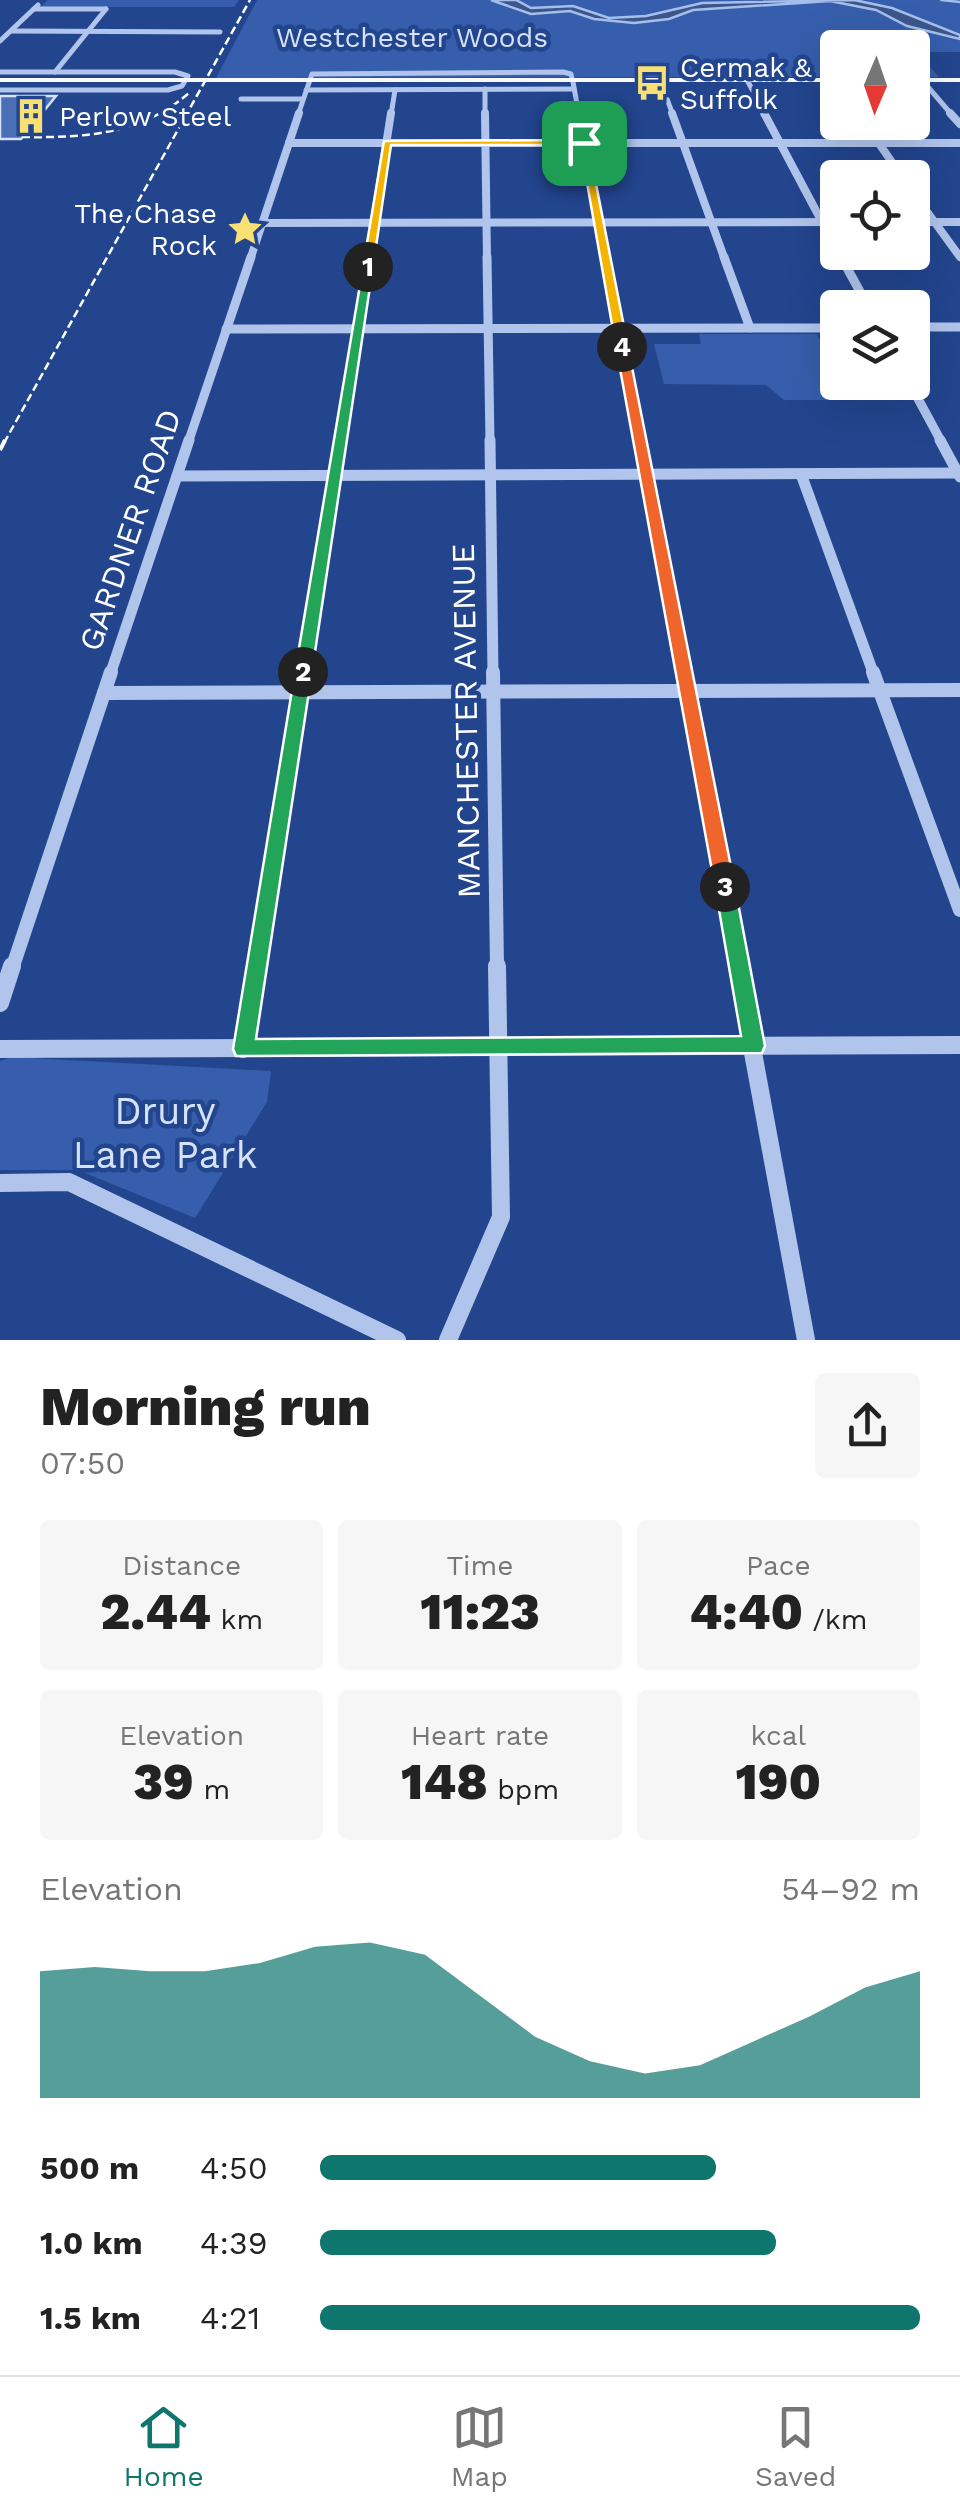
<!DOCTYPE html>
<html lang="en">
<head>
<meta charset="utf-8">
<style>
	body { margin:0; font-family:"Work Sans",sans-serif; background:#f6f6f6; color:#222; height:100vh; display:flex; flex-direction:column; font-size:38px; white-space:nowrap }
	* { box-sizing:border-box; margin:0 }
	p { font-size:32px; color:#767676 }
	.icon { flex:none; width:55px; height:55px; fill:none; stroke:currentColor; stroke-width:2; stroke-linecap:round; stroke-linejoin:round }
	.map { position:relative; height:1340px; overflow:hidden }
	.panel { display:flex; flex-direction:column; background:#fff; flex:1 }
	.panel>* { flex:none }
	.needle { width:65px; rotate:182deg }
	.fabs { position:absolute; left:820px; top:30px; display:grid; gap:20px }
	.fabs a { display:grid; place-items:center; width:110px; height:110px; border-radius:10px; background:#fff; box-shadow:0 10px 40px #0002; font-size:50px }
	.pin { position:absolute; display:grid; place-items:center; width:85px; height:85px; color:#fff; margin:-42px; border-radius:20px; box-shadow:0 5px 15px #0006 }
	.km { position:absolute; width:50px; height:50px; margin:-25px; border-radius:50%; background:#222; color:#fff; font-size:28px; line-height:50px; text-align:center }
	.round { display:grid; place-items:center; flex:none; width:105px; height:105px; border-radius:10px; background:#f6f6f6 }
	.overview { display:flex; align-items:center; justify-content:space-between; height:170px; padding:0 40px }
	h1 { font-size:55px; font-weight:800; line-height:75px }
	.metrics { display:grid; grid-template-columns:repeat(3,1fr); gap:15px; height:170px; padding:10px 40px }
	.metrics div { display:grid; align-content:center; border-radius:10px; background:#f6f6f6; text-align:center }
	.metrics b { font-size:50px; font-weight:800 }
	.metrics small { font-size:28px; font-weight:400 }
	.metrics p { font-size:28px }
	.chart { height:280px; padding:20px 40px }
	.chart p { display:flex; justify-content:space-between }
	.chart svg { width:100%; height:180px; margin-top:10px; fill:#0f766e; opacity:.7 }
	ul { padding:0 40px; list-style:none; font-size:32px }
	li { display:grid; grid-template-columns:160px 120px 1fr; align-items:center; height:75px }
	li i { height:25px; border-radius:12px; background:#0f766e }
	.dock { display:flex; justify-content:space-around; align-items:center; height:140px; border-top:2px solid #e0e0e0; background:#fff; font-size:28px; color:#767676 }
	.dock a { display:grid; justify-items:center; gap:5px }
	.dock .current { color:#0f766e }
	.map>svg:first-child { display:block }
	.green { fill:#365eac }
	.water { fill:#3c568b; stroke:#a5bfed; stroke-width:2.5 }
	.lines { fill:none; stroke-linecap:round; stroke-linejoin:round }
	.stream { stroke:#a5bfed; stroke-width:2.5 }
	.building { fill:#4b6fb6; stroke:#d6e2f9; stroke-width:2.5 }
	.minor-far5 { stroke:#b1c5ec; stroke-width:5 }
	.minor-far4 { stroke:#b1c5ec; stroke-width:8 }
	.minor-far3 { stroke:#b1c5ec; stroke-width:9 }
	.minor-far2 { stroke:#b1c5ec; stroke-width:11 }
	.minor-far1 { stroke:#b1c5ec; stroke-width:14 }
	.minor { stroke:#b1c5ec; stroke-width:18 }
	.major { fill:#f7f9ff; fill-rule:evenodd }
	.rail-far1 { stroke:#fff; stroke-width:2.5; stroke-dasharray:8 4; stroke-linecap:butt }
	.rail { stroke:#fff; stroke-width:4; stroke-dasharray:15 6; stroke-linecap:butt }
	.split-1 { fill:#f5b400; stroke:#fff; stroke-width:2.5 }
	.split-2 { fill:#22a559; stroke:#fff; stroke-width:2.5 }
	.split-3 { fill:#22a559; stroke:#fff; stroke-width:2.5 }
	.split-4 { fill:#f0652b; stroke:#fff; stroke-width:2.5 }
	.split-5 { fill:#f5b400; stroke:#fff; stroke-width:2.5 }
	.labels { text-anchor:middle; stroke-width:9; stroke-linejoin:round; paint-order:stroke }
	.far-park-label { font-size:28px; fill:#d6e2f9; stroke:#22458e }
	.far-poi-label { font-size:28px; fill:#fff; stroke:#22458e; text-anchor:start }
	.street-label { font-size:32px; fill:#fff; stroke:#22458e }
	.near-park-label { font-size:38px; fill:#d6e2f9; stroke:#22458e }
</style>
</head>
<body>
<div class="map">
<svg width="960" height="1340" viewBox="0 0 960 1340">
	<rect width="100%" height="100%" fill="#22458e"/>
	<g class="green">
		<path d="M48,0h191l-5,7h-194z"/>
		<path d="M257,0h234l35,13 44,-2 24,8 40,4 35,-4 24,-9 137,-9 46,9 31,16 53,13v13h-44l23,25h-26l-1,-29h-74l-1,29 -621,1z"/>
		<path d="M516,0h247l-61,3 -56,13 -37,2 -45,-13 -33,3z"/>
		<path d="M854,0h106v35l-68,-27z"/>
		<path d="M699,334h118l30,66h-63l-18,-15 -102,-1 -10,-40h47z"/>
		<path d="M12,1057l259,14 -4,31 -72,116 -117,-48h-78v-109z"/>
	</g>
	<path class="water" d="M491,0h25l15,8 42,-2 36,12 37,-2 56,-13 152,-3 38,8 68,27v4l-53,-13 -31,-16 -46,-9 -137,9 -24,9 -35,4 -40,-4 -24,-8 -39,3z"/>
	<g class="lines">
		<path class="stream" d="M941,0l19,2"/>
	</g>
	<path class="building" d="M0,96h56l-35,43h-21z"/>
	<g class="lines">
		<g class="minor-far5">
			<path d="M34,9h72"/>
			<path d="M11,31l209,1"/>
			<path d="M0,41l38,-36"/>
			<path d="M0,72h175l13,4 -6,10 -14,4h-168"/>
			<path d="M55,72l51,-63"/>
			<path d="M660,80l13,35"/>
			<path d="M747,80l19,35"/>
			<path d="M922,80l30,35"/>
			<path d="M573,82l6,33"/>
			<path d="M485,89v26"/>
			<path d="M306,90l268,-1"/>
			<path d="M241,99h62"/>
			<path d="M298,115l14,-41 251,-2 8,2 1,5"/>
			<path d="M391,115l4,-25"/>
		</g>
		<g class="minor-far4">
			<path d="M485,113l2,147"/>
			<path d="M579,113l27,147"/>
			<path d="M672,113l53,147"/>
			<path d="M764,113l74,139"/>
			<path d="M950,113l10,11"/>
			<path d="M864,122l39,56"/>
			<path d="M289,143h671"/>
			<path d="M912,191l48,66"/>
			<path d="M912,222h48"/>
			<path d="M262,223l576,-1"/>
			<path d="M838,252l4,8"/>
			<path d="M250,260l49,-147"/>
			<path d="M368,260l23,-147"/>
		</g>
		<g class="minor-far3">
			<path d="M487,257l3,186"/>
			<path d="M605,257l35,186"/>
			<path d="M724,257l26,71"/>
			<path d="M841,257l28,51"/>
			<path d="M912,327h48"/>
			<path d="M226,329l612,-1"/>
			<path d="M909,382l33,61"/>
			<path d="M188,443l63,-186"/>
			<path d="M339,443l30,-186"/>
		</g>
		<g class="minor-far2">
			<path d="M490,440l3,235"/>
			<path d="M639,440l44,235"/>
			<path d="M940,440l20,37"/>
			<path d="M801,474l73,201"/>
			<path d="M177,476l783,-3"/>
			<path d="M110,675l79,-235"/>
			<path d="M302,675l38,-235"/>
		</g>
		<g class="minor-far1">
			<path d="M493,672l4,297"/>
			<path d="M682,672l55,297"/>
			<path d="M873,672l87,238"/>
			<path d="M104,693l856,-3"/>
			<path d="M12,969l99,-297"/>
			<path d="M256,969l47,-297"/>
		</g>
		<g class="minor">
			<path d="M737,966l69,374"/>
			<path d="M0,1003l12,-37"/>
			<path d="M0,1049l960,-4"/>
			<path d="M243,1049l13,-83"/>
			<path d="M0,1183l69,-1 328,158"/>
			<path d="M448,1340l53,-123 -4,-251"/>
		</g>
		<g class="major">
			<rect x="0" y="78" width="838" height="4"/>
			<rect x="912" y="78" width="48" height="4"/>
		</g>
		<g class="rail-far1">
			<path d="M22,137c62,1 120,-2 168,-45"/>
			<path d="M4,443l246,-443"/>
		</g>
		<path class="rail" d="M0,450l5,-10"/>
	</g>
	<path class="split-1" d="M584,140l3,5h-196l-18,122 -5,3 -5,-3 21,-126z"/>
	<path class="split-2" d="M368,264l5,3 -61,405 -9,5 -8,-5 68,-405z"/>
	<path class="split-3" d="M303,666l9,6 -56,367 485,-3 -26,-149 10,-8 10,8 30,159 -3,7 -526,3 -3,-7 62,-377z"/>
	<path class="split-4" d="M622,344l6,3 107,540 -10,8 -10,-8 -99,-540z"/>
	<path class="split-5" d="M584,140l4,3 40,204 -6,4 -6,-4 -36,-204z"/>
	<defs>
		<symbol id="bus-bare" viewBox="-9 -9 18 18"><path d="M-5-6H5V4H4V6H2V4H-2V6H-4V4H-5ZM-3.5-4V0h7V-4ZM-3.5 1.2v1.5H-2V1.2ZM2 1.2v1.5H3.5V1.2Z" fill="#f8e073" stroke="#22458e" stroke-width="2.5" paint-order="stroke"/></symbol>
		<symbol id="building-bare" viewBox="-9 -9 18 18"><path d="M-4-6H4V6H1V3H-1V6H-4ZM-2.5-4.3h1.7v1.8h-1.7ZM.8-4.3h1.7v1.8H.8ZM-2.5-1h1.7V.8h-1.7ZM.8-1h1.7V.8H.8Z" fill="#f8e073" stroke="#22458e" stroke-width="2.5" paint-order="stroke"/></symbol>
		<symbol id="sight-bare" viewBox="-9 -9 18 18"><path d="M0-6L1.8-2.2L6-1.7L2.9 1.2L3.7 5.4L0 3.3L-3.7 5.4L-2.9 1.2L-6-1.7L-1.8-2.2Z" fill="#f8e073" stroke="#22458e" stroke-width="2.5" paint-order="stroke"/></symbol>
	</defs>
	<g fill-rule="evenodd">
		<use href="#bus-bare" x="627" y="58" width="50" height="50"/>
		<use href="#building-bare" x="6" y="91" width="50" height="50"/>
		<use href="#sight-bare" x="220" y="204" width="50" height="50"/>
	</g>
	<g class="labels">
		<g class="far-park-label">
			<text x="412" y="47">Westchester Woods</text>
		</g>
		<g class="far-poi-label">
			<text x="680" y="77">Cermak &amp;<tspan x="680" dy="32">Suffolk</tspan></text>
			<text x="59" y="126">Perlow Steel</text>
			<text x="217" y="223" text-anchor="end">The Chase<tspan x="217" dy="32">Rock</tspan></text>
		</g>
		<g class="street-label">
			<text transform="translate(130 530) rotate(-71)" y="11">GARDNER ROAD</text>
			<text transform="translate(466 721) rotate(-91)" y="11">MANCHESTER AVENUE</text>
		</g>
		<g class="near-park-label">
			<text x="165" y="1124">Drury<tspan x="165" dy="44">Lane Park</tspan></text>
		</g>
	</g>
</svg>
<div class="fabs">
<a><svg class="needle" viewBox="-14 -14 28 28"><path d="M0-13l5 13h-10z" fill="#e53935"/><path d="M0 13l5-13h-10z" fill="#767676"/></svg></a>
<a><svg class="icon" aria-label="locate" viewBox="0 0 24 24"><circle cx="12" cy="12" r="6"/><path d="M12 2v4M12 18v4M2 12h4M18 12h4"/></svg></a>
<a><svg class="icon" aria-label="layers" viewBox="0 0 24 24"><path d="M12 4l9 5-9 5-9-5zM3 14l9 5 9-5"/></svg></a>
</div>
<div class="pin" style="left:584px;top:143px;background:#1e9e55"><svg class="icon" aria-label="arrive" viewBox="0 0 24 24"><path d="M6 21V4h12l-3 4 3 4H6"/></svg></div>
<b class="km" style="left:368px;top:267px">1</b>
<b class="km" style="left:303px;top:672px">2</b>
<b class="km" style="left:725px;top:887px">3</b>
<b class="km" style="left:622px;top:347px">4</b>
</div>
<section class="panel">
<div class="overview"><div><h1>Morning run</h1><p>07:50</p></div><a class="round"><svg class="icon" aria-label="share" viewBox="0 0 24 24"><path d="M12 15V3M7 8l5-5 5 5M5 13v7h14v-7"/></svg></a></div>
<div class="metrics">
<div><p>Distance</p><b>2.44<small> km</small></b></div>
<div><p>Time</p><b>11:23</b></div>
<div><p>Pace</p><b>4:40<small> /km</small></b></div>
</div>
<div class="metrics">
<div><p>Elevation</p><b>39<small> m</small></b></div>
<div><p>Heart rate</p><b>148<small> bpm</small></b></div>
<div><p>kcal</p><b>190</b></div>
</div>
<div class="chart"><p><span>Elevation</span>54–92 m</p>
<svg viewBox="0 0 160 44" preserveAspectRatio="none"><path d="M0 44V13L10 12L20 13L30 13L40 11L50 7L60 6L70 9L80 19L90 29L100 35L110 38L120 36L130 30L140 24L150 17L160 13V44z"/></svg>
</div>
<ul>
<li><b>500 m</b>4:50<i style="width:66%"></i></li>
<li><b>1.0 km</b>4:39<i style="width:76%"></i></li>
<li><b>1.5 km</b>4:21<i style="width:100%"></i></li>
</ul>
</section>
<nav class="dock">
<a class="current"><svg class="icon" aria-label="home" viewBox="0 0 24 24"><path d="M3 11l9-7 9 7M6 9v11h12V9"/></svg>Home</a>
<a><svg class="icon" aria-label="map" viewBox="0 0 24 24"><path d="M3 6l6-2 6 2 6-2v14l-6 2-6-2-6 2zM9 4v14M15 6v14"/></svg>Map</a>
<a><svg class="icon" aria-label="saved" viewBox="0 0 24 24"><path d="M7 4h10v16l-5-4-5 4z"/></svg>Saved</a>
</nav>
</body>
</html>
